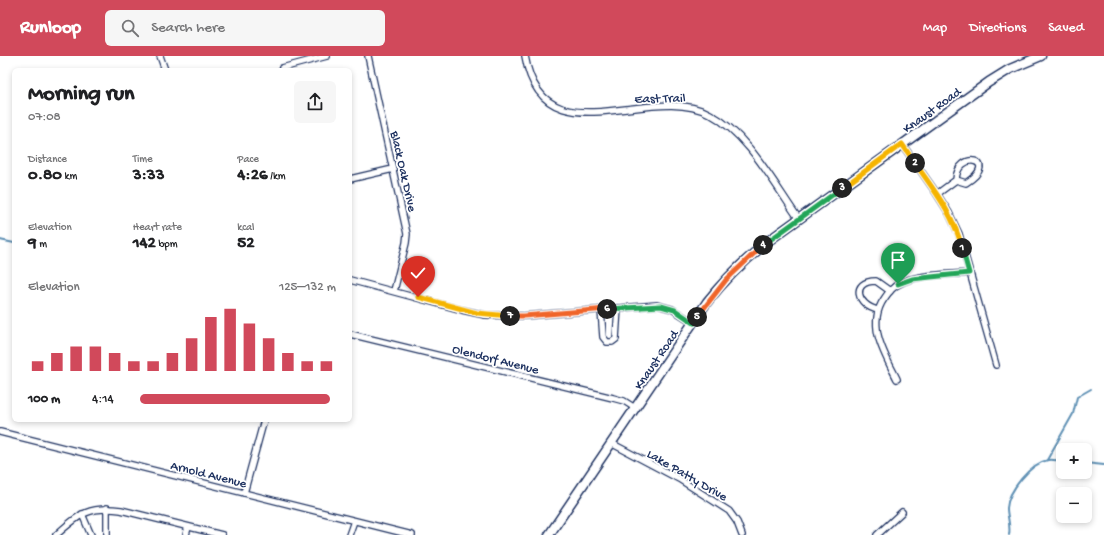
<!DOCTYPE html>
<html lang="en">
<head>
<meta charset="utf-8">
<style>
	body { margin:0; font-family:"Gochi Hand",sans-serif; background:#f6f6f6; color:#202124; height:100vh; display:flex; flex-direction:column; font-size:15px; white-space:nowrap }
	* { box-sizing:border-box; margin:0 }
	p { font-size:13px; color:#757577 }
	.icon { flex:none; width:22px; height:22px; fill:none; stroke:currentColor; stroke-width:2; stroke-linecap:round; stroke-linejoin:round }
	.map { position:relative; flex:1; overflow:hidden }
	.details { position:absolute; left:12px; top:12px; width:340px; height:354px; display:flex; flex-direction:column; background:#fff; border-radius:6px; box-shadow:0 2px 6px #0003 }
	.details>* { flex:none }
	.tools { position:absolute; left:1056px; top:387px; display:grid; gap:8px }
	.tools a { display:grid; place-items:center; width:36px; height:36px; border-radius:6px; background:#fff; box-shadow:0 2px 6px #0003; font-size:20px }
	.pin { position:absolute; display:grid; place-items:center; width:34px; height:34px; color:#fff; margin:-41px -17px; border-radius:50% 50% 50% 0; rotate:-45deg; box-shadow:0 0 4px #0007 }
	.pin .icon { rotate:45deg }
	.km { position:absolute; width:20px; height:20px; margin:-10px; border-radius:50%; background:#222; color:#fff; font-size:11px; line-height:20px; text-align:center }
	.round { display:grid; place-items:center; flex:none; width:42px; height:42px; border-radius:6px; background:#f6f6f6 }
	.overview { display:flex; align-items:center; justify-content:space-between; height:68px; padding:0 16px }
	h1 { font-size:22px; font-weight:800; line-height:30px }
	.stats { display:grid; grid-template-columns:repeat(3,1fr); gap:6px; height:68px; padding:4px 16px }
	.stats div { display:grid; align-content:center }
	.stats b { font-size:17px; font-weight:800 }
	.stats small { font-size:11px; font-weight:400 }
	.stats p { font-size:11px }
	.chart { height:112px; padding:8px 16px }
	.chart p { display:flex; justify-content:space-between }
	.chart svg { width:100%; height:72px; margin-top:4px; stroke:#d1495b; stroke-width:6 }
	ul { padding:0 16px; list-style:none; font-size:13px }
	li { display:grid; grid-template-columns:64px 48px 1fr; align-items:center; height:30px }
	li i { height:10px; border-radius:5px; background:#d1495b }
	header { display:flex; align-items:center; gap:24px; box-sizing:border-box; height:56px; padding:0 20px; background:#d1495b; color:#fff }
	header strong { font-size:19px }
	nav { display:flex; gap:22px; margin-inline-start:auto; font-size:14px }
	.search { width:280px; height:36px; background:#f6f6f6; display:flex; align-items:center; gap:10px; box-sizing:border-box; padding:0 14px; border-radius:6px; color:#757577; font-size:15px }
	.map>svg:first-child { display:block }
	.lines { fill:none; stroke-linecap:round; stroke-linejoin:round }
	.stream { stroke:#6091b5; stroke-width:2 }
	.minor-casing { stroke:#1b2f5e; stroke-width:8 }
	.secondary-casing { stroke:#1b2f5e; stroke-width:11 }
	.minor { stroke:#fff; stroke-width:5.5 }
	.secondary { stroke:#fff; stroke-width:8 }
	.split-1-casing { stroke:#fff; stroke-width:8 }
	.split-2-casing { stroke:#fff; stroke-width:8 }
	.split-3-casing { stroke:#fff; stroke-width:8 }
	.split-4-casing { stroke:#fff; stroke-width:8 }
	.split-5-casing { stroke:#fff; stroke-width:8 }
	.split-6-casing { stroke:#fff; stroke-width:8 }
	.split-7-casing { stroke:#fff; stroke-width:8 }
	.split-8-casing { stroke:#fff; stroke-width:8 }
	.split-1 { stroke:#22a559; stroke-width:5 }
	.split-2 { stroke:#f5b400; stroke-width:5 }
	.split-3 { stroke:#f5b400; stroke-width:5 }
	.split-4 { stroke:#22a559; stroke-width:5 }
	.split-5 { stroke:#f0652b; stroke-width:5 }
	.split-6 { stroke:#22a559; stroke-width:5 }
	.split-7 { stroke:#f0652b; stroke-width:5 }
	.split-8 { stroke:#f5b400; stroke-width:5 }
	.labels { text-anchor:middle; stroke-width:3.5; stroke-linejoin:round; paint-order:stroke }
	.street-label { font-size:13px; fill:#1b2f5e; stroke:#fff }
</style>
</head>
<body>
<header>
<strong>Runloop</strong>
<div class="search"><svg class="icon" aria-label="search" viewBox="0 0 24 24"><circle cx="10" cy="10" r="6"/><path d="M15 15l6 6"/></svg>Search here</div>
<nav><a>Map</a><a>Directions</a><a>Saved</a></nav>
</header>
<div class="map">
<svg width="1104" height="479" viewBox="0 0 1104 479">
	<rect width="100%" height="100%" fill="#fff"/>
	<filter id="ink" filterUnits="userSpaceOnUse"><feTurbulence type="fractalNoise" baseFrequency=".025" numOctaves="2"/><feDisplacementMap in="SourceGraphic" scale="8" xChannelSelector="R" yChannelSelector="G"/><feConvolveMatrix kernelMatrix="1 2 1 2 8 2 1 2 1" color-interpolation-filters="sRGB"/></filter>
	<g filter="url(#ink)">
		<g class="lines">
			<g class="stream">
				<path d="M0,184l14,3"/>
				<path d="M1047,404l26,-46 4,-17 14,-8"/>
				<path d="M1085,407l19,2"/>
				<path d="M1009,479c2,-10 -2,-18 -2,-27 1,-17 24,-45 41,-48 4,-1 10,1 15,1"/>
			</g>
			<defs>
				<g id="minor">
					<path d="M160,0l5,14"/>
					<path d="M368,0l39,178 -1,9 -12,48"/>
					<path d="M525,0c18,104 125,25 185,58 38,20 64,70 89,105"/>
					<path d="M282,12l45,-12"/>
					<path d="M902,88l35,50 12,19 10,21 37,131"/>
					<path d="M350,123l43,-10"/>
					<path d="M937,138l19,-14c1,-31 46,-20 10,3l-10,-3"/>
					<path d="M350,224l112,30 23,5 39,1 133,-11 15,4 22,14"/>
					<path d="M601,254l2,27 4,5h5l4,-3 2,-31"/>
					<path d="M878,254c-21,-4 -28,-29 -2,-29l14,10"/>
					<path d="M350,278l263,64 11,3 11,7"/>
					<path d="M897,323c-12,-24 -31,-54 -13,-80 4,-6 8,-12 15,-15 17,-10 49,-9 70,-11"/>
					<path d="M0,376l412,103"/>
					<path d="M611,387l68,36 50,32 8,11 5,13"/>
					<path d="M244,437l20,-73"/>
					<path d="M107,452v27"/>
					<path d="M82,458l9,21"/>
					<path d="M56,479c24,-21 32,-29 65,-25l101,25"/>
					<path d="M186,479l2,-8"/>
					<path d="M349,479l5,-14"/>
					<path d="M877,479l25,-23"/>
				</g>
				<path id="secondary" d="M549,479l158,-233c19,-24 40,-44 64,-63l218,-157 21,-13 31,-13"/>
			</defs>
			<use href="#minor" class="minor-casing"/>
			<use href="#secondary" class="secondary-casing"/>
			<use href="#minor" class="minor"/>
			<use href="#secondary" class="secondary"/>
		</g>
	</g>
	<g class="lines" filter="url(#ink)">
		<defs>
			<path id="split-1" d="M898,228l14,-5 57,-6 -7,-25"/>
			<path id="split-2" d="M915,107c19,27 39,52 47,85"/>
			<path id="split-3" d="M842,132l60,-44 13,19"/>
			<path id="split-4" d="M763,189l79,-57"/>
			<path id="split-5" d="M697,261l29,-37 37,-35"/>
			<path id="split-6" d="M607,253l54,-3 14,4 19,13 3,-6"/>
			<path id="split-7" d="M510,260h14l83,-7"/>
			<path id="split-8" d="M418,241l59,16 33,3"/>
		</defs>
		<use href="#split-1" class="split-1-casing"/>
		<use href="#split-2" class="split-2-casing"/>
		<use href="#split-3" class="split-3-casing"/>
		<use href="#split-4" class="split-4-casing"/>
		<use href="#split-5" class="split-5-casing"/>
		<use href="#split-6" class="split-6-casing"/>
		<use href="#split-7" class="split-7-casing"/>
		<use href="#split-8" class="split-8-casing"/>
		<use href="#split-1" class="split-1"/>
		<use href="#split-2" class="split-2"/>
		<use href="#split-3" class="split-3"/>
		<use href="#split-4" class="split-4"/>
		<use href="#split-5" class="split-5"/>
		<use href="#split-6" class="split-6"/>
		<use href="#split-7" class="split-7"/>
		<use href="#split-8" class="split-8"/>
	</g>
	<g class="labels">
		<g class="street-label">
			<text transform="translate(660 41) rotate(-1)" y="5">East Trail</text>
			<text transform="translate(931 53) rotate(-36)" y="5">Knaust Road</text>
			<text transform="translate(405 115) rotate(77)" y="5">Black Oak Drive</text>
			<text transform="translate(496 302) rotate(14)" y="5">Olendorf Avenue</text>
			<text transform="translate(655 303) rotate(-56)" y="5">Knaust Road</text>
			<text transform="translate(209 417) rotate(14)" y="5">Arnold Avenue</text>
			<text transform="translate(688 418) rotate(30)" y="5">Lake Patty Drive</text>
		</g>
	</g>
</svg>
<div class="tools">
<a>+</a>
<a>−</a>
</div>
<div class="pin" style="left:898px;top:228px;background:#1e9e55"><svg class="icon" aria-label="arrive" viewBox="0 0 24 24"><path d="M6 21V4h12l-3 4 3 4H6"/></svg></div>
<div class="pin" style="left:418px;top:241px;background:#d93025"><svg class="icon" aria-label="check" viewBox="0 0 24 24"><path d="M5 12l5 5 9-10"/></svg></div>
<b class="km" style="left:962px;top:192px">1</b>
<b class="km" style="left:915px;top:107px">2</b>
<b class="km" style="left:842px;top:132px">3</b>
<b class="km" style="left:763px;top:189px">4</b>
<b class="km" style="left:697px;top:261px">5</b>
<b class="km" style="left:607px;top:253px">6</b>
<b class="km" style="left:510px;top:260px">7</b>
<section class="details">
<div class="overview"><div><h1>Morning run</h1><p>07:08</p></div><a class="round"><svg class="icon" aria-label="share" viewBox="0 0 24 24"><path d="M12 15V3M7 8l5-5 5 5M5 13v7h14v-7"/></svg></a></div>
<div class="stats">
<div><p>Distance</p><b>0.80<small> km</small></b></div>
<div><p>Time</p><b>3:33</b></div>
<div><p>Pace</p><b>4:26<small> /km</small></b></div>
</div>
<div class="stats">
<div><p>Elevation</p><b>9<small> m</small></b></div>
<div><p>Heart rate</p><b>142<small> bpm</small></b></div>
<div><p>kcal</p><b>52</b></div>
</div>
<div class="chart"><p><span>Elevation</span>125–132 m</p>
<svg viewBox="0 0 160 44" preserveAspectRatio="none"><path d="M5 44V38M15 44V33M25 44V29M35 44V29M45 44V33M55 44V38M65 44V38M75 44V33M85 44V24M95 44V11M105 44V6M115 44V15M125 44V24M135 44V33M145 44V38M155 44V38"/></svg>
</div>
<ul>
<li><b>100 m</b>4:14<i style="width:97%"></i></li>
</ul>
</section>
</div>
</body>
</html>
